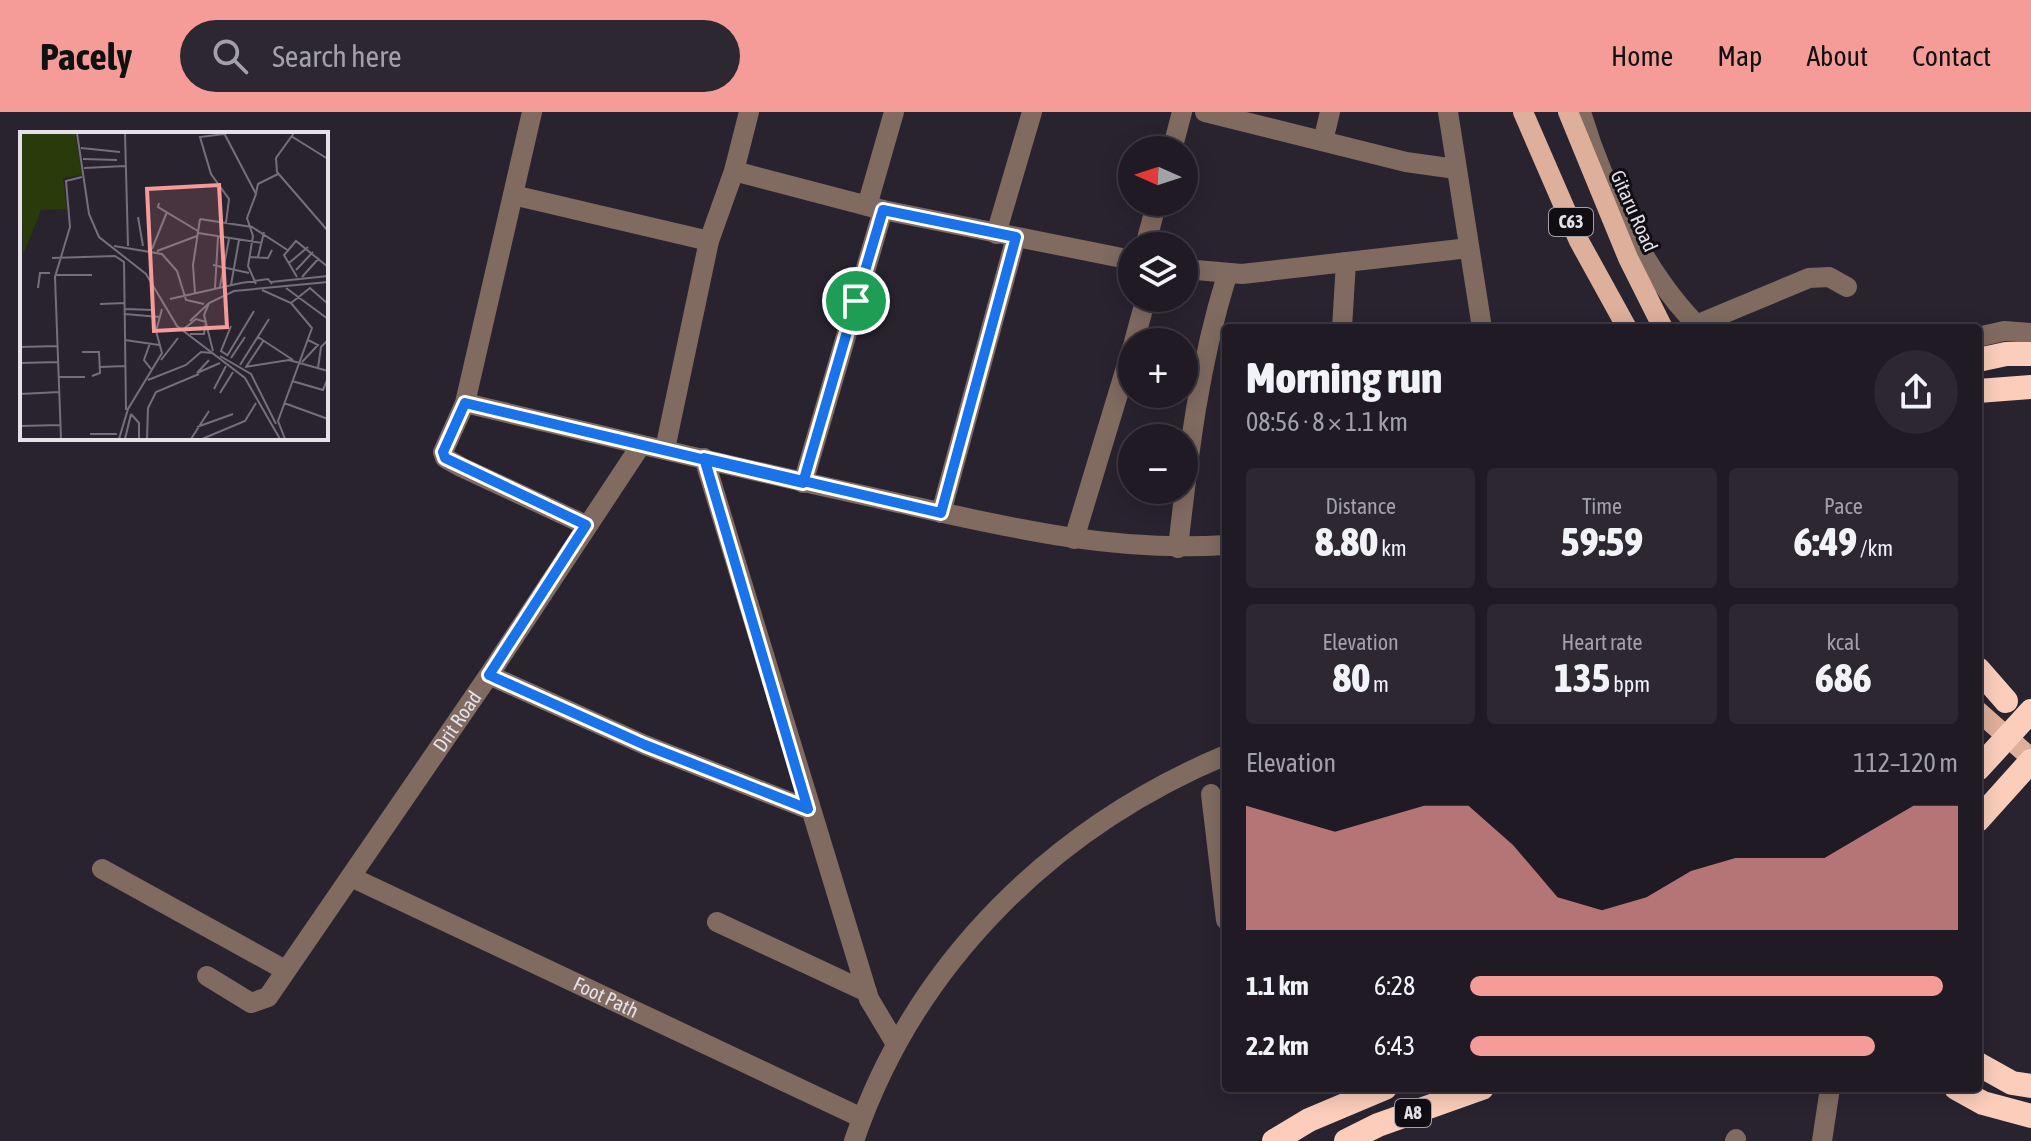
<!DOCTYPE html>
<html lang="en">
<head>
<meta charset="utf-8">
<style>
	body { margin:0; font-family:"Asap Condensed",sans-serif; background:#2c2731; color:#f1f3f6; height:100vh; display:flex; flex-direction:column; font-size:30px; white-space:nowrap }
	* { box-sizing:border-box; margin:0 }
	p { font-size:26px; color:#a1a1a6 }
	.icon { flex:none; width:44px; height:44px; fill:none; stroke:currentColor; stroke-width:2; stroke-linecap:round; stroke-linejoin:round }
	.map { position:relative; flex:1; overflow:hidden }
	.drawer { position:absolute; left:1222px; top:212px; width:760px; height:768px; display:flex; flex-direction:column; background:#1f1a24; border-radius:8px; box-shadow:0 4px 20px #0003,0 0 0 2px #3c3841 }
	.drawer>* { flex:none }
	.needle { width:52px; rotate:273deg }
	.tools { position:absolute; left:1118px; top:24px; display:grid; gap:16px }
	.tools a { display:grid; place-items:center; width:80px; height:80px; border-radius:50%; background:#1f1a24; box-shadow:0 4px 20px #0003,0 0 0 2px #3c3841; font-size:40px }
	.pin { position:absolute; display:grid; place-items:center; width:68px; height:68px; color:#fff; margin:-34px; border:4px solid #fff; border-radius:50%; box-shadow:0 2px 8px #0007 }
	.round { display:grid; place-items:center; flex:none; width:84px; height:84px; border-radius:42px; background:#2c2731 }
	.overview { display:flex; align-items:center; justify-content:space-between; height:136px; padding:0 24px }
	h1 { font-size:44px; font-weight:800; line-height:60px }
	.figures { display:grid; grid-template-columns:repeat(3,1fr); gap:12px; height:136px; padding:8px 24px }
	.figures div { display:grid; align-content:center; border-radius:8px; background:#2c2731; text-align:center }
	.figures b { font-size:40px; font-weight:800 }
	.figures small { font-size:22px; font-weight:400 }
	.figures p { font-size:22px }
	.chart { height:224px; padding:16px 24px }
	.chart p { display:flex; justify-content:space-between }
	.chart svg { width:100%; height:144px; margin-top:8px; fill:#f59b98; opacity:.7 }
	ul { padding:0 24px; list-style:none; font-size:26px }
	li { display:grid; grid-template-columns:128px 96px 1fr; align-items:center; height:60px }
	li i { height:20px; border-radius:10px; background:#f59b98 }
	header { display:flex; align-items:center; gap:48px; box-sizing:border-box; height:112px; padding:0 40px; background:#f59b98; color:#111 }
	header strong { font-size:38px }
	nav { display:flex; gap:44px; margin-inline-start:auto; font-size:28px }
	.search { width:560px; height:72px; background:#2c2731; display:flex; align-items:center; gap:20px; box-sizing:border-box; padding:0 28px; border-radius:44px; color:#a1a1a6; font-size:30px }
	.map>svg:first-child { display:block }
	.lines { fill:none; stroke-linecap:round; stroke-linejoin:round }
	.minor { stroke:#816b61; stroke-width:20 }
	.major { stroke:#deaf9b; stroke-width:20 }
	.highway { stroke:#fbcdba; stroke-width:24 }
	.route-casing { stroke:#fff; stroke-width:16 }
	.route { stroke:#1a73e8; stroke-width:10 }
	.labels { text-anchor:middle; stroke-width:6; stroke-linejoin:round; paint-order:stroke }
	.shield { fill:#100e13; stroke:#a4a2a9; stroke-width:2 }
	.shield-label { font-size:18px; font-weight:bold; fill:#e4e1e9 }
	.street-label { font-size:20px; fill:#e4e1e9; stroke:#100e13 }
	.inset-road { fill:none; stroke:#746f7a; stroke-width:2 }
	.view { fill:#f59b98; fill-opacity:0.15; stroke:#f59b98; stroke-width:4 }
	.inset-edge { fill:none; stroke:#e4e1e9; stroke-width:4 }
</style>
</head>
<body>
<header>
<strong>Pacely</strong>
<div class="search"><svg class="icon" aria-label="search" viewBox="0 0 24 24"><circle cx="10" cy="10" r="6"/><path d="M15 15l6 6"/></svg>Search here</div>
<nav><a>Home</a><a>Map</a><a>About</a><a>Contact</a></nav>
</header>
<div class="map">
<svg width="2031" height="1029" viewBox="0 0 2031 1029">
	<rect width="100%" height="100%" fill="#292330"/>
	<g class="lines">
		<g class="minor">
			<path d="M532,0l-67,291 -22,49 2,6 16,9 125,58"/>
			<path d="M1205,0l201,50 50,7"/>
			<path d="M1448,0l34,216"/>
			<path d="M1581,0c21,71 65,164 119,216"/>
			<path d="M1323,29l7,-29"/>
			<path d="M1172,38l10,-38"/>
			<path d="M734,59l149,39 249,50"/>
			<path d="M513,83l196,46"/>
			<path d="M867,94l27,-94"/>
			<path d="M996,122l36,-122"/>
			<path d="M1145,134l12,-44"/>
			<path d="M1184,157l58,5 227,-26"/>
			<path d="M1696,213l113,-47 20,-1 18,10"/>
			<path d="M1342,216l4,-66"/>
			<path d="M1978,225l26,-6 27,2"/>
			<path d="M1134,230l12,-44"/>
			<path d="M465,291c140,33 280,67 420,97 113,25 224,53 341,45"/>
			<path d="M665,337l44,-208 25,-70 15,-59"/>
			<path d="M704,346l165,541 27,45"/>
			<path d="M803,371l80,-273"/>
			<path d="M941,401l75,-276"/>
			<path d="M1074,427l58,-191"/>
			<path d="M1178,436c11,-97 20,-179 49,-273"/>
			<path d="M489,563l156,70 163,64"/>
			<path d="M1211,682l15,126"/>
			<path d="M102,757l183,101"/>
			<path id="s1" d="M351,765l511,241"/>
			<path d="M717,810l150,70"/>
			<path id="s2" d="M207,864l44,27 17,-6 221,-322 152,-230"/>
			<path d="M854,1029c61,-179 200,-314 372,-386"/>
			<path d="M1735,1029l1,-2"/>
			<path d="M1822,1029l8,-53"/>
		</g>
		<g class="major">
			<path d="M1523,0l56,129 48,87"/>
			<path d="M1568,0l60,146 35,70"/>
			<path d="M1978,599l53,47"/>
		</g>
		<g class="highway">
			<path d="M1978,248l28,-6h25"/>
			<path d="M1978,279l53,-4"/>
			<path d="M1978,557l28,32"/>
			<path d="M1978,657l53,-58"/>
			<path d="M1978,708l53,-59"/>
			<path d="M1978,952l34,19 19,3"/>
			<path d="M1956,976l27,15 48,13"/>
			<path d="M1274,1029l35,-21 76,-32"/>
			<path d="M1346,1029l32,-16 104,-37"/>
		</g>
	</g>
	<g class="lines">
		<defs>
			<path id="route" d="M856,189l-53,182 -338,-80 -22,49 2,6 141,67 -97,150 156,70 163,64 -104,-351 237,55 75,-276 -133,-27 -27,91"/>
		</defs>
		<use href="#route" class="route-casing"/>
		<use href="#route" class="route"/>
	</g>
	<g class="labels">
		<g class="shield">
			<rect x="1549" y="96" width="44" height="28" rx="6"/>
			<rect x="1395" y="987" width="36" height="28" rx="6"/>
		</g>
		<g class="shield-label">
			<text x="1571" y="116">C63</text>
			<text x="1413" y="1007">A8</text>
		</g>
		<g class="street-label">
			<text transform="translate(1634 99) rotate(66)" y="7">Gitaru Road</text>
			<text dy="7" stroke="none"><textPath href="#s2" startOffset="404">Drit Road</textPath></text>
			<text dy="7" stroke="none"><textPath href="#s1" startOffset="282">Foot Path</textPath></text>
		</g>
	</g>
	<g transform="translate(20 20)">
		<rect width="308" height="308" fill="#292330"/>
		<path d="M0,1l55,1 7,41 -19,3 4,31 -26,1 -18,45z" fill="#293a0b"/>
		<path class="inset-road" d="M57,1l12,81 10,23 47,37 31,52 68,52 35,61M105,1l3,113M204,1l32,61 -9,24 6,18 -5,30 8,18M274,1l-18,25 1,14 51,59M204,2l-24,3 11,37 18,25 -3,24M271,4l37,23M61,16l39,4M63,27l34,1M64,36l41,-2M236,61l2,-9 20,-10M139,71l-1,4 40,24M118,85l5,29M180,87l52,8 37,24M178,101l64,10M94,114l48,8 15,17 9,29 18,4M132,117l15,-37M137,119l40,-15M229,125l19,1 4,-8M238,125l6,-25M32,126l63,-2 9,6 2,148M269,131l19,-16M193,133l36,8M276,138l17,-18M36,143h36M277,145l-13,-22 12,-14 32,26M282,145l17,-19M251,150l57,-6M211,153l8,-45M200,155l9,-48M18,156l2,-15h10M195,156l3,-51M266,156l42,31M242,158l29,13 21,25 -34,93 7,18M175,161l-2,-28 7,-46M150,167l71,-16 27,-4 4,5M189,171l-5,12 9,36M271,171l19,-15 18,16M80,172l25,-1M105,177l28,1M105,182l34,3M170,189l19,-18 25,-12 94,-9M165,196l11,-9 10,3 -2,12h-14M238,205l35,23M105,208l34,5M130,211l-6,17 7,9M0,215l38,-1M62,220h17l1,21 -8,3M207,223l-6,-4 10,-25M200,224l31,18 25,50M207,224l27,-45M211,226l14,-21M141,228l17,-22M189,228l-12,13 23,-10M282,230l16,-17 -10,-5M0,231l39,-1M220,233l29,-46M80,235l25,-1M225,235l44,-7 39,11M226,235l18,-27M298,236l3,-21 7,-7M39,245h26M128,248l38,-15 15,-13 11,1M272,249l31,9 5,-12M194,257l12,-23M200,261l13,-21M0,262l40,-2M264,271l44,16M111,282l8,9v16M0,294l41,-1M177,295l36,-13M70,302h27M41,307l-6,-162 15,-50 -4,-46 16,-4M99,307l9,-30 34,-56 -6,-22 6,-22M105,307l6,-25M127,307l1,-31 8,-16 43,-18M171,307l18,-28M182,307l43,-18 11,-18"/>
		<path class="view" d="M199,53l8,142 -73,4 -7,-142z"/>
		<rect width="308" height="308" class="inset-edge"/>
	</g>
</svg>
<div class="tools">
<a><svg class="needle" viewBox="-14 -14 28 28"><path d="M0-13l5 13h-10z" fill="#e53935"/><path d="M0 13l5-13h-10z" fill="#a1a1a6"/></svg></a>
<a><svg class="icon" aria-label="layers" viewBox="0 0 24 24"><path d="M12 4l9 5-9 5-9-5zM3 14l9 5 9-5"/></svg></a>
<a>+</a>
<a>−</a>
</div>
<div class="pin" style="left:856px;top:189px;background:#1e9e55"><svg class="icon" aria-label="arrive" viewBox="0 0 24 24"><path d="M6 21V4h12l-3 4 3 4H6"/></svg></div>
<section class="drawer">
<div class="overview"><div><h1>Morning run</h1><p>08:56 · 8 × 1.1 km</p></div><a class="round"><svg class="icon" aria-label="share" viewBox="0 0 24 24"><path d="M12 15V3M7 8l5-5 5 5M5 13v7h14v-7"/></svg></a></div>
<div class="figures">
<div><p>Distance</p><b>8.80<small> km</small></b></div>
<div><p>Time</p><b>59:59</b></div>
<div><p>Pace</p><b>6:49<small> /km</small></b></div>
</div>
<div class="figures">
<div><p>Elevation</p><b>80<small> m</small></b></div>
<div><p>Heart rate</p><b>135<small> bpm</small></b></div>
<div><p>kcal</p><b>686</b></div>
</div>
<div class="chart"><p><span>Elevation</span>112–120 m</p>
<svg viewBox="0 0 160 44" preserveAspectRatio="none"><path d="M0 44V6L10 10L20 14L30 10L40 6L50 6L60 18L70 34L80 38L90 34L100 26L110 22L120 22L130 22L140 14L150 6L160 6V44z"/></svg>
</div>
<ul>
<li><b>1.1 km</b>6:28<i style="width:97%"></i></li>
<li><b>2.2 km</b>6:43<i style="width:83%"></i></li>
</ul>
</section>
</div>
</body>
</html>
